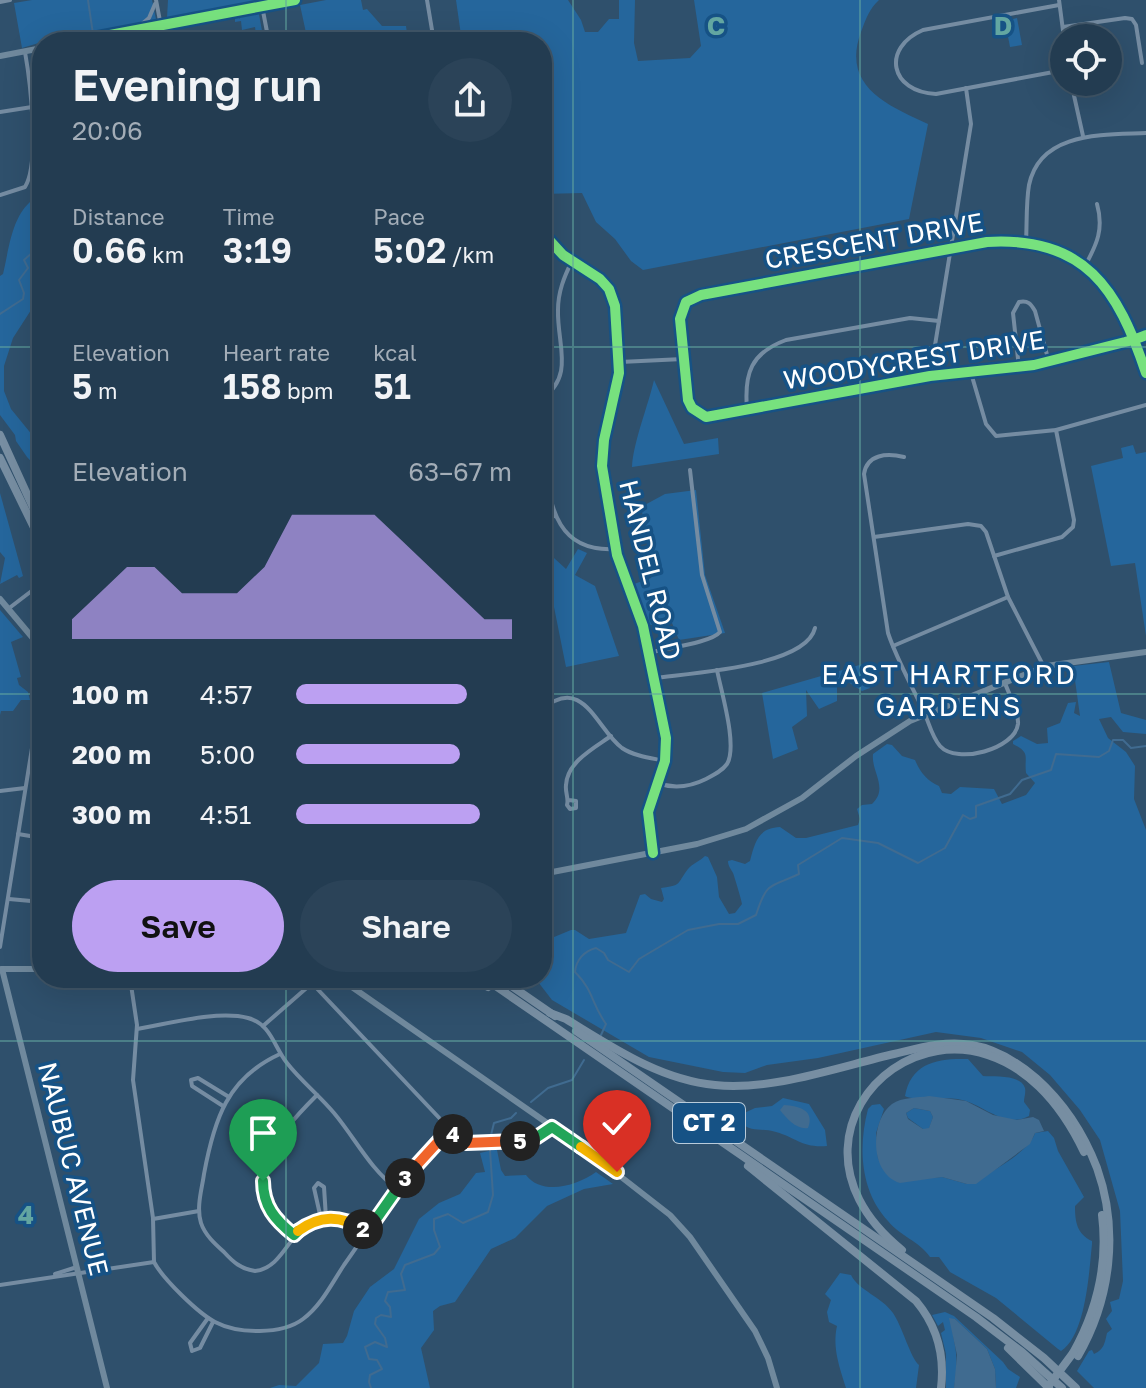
<!DOCTYPE html>
<html lang="en">
<head>
<meta charset="utf-8">
<style>
	body { margin:0; font-family:"Golos Text",sans-serif; background:#2b4358; color:#f1f3f6; height:100vh; display:flex; flex-direction:column; font-size:30px; white-space:nowrap }
	* { box-sizing:border-box; margin:0 }
	p { font-size:26px; color:#a3adb7 }
	.icon { flex:none; width:44px; height:44px; fill:none; stroke:currentColor; stroke-width:2; stroke-linecap:round; stroke-linejoin:round }
	.map { position:relative; flex:1; overflow:hidden }
	.side { position:absolute; left:32px; top:32px; width:520px; height:956px; display:flex; flex-direction:column; background:#233c51; border-radius:32px; box-shadow:0 8px 32px #0002,0 0 0 2px #405668 }
	.side>* { flex:none }
	.tools { position:absolute; left:1050px; top:24px; display:grid; gap:16px }
	.tools a { display:grid; place-items:center; width:72px; height:72px; border-radius:50%; background:#233c51; box-shadow:0 8px 32px #0002,0 0 0 2px #405668; font-size:40px }
	.pin { position:absolute; display:grid; place-items:center; width:68px; height:68px; color:#fff; margin:-82px -34px; border-radius:50% 50% 50% 0; rotate:-45deg; box-shadow:0 0 8px #0007 }
	.pin .icon { rotate:45deg }
	.km { position:absolute; width:40px; height:40px; margin:-20px; border-radius:50%; background:#222; color:#fff; font-size:22px; line-height:40px; text-align:center }
	.round { display:grid; place-items:center; flex:none; width:84px; height:84px; border-radius:42px; background:#2b4358 }
	.headline { display:flex; align-items:center; justify-content:space-between; height:136px; padding:0 40px }
	h1 { font-size:44px; font-weight:600; line-height:60px }
	.stats { display:grid; grid-template-columns:repeat(3,1fr); gap:12px; height:136px; padding:8px 40px }
	.stats div { display:grid; align-content:center }
	.stats b { font-size:34px; font-weight:600 }
	.stats small { font-size:22px; font-weight:400 }
	.stats p { font-size:22px }
	.chart { height:224px; padding:16px 40px }
	.chart p { display:flex; justify-content:space-between }
	.chart svg { width:100%; height:144px; margin-top:8px; fill:#bca0f2; opacity:.7 }
	.button { display:flex; gap:16px; margin-top:auto; padding:16px 40px }
	.button a { flex:1; height:92px; border-radius:48px; background:#bca0f2; color:#111; font-size:32px; font-weight:600; line-height:92px; text-align:center }
	.button a+a { background:#2b4358; color:#f1f3f6 }
	ul { padding:0 40px; list-style:none; font-size:26px }
	li { display:grid; grid-template-columns:128px 96px 1fr; align-items:center; height:60px }
	li i { height:20px; border-radius:10px; background:#bca0f2 }
	.map>svg:first-child { display:block }
	.green { fill:#25669c }
	.water { fill:#406b90; fill-rule:evenodd }
	.lines { fill:none; stroke-linecap:round; stroke-linejoin:round }
	.stream { stroke:#406b90; stroke-width:2 }
	.street { stroke:#758ca2; stroke-width:4 }
	.secondary { stroke:#70899d; stroke-width:6 }
	.highway { stroke:#778ea2; stroke-width:8 }
	.highway-bridge { stroke:#778ea2; stroke-width:8 }
	.cycleway-casing { stroke:#165285; stroke-width:15 }
	.cycleway { stroke:#77e17e; stroke-width:10 }
	.split-1-casing { stroke:#fff; stroke-width:16 }
	.split-2-casing { stroke:#fff; stroke-width:16 }
	.split-3-casing { stroke:#fff; stroke-width:16 }
	.split-4-casing { stroke:#fff; stroke-width:16 }
	.split-5-casing { stroke:#fff; stroke-width:16 }
	.split-6-casing { stroke:#fff; stroke-width:16 }
	.split-7-casing { stroke:#fff; stroke-width:16 }
	.split-1 { stroke:#22a559; stroke-width:10 }
	.split-2 { stroke:#f5b400; stroke-width:10 }
	.split-3 { stroke:#22a559; stroke-width:10 }
	.split-4 { stroke:#f0652b; stroke-width:10 }
	.split-5 { stroke:#f0652b; stroke-width:10 }
	.split-6 { stroke:#22a559; stroke-width:10 }
	.split-7 { stroke:#f5b400; stroke-width:10 }
	.grid { fill:none; stroke:#63a6a1; stroke-width:2; stroke-opacity:0.55 }
	.labels { text-anchor:middle; stroke-width:7; stroke-linejoin:round; paint-order:stroke }
	.shield { fill:#165285; stroke:#b9cbda; stroke-width:2 }
	.shield-label { font-size:24px; font-weight:bold; fill:#fff }
	.street-label { font-size:26px; fill:#fff; stroke:#165285 }
	.neighbourhood-label { font-size:28px; letter-spacing:2px; fill:#fff; stroke:#165285 }
	.grid-label { font-size:26px; text-anchor:middle; font-weight:bold; fill:#63a6a1; stroke:#165285; stroke-width:7; stroke-linejoin:round; paint-order:stroke }
</style>
</head>
<body>
<div class="map">
<svg width="1146" height="1388" viewBox="0 0 1146 1388">
	<rect width="100%" height="100%" fill="#2f506c"/>
	<g class="green">
		<path d="M32,0h120l4,19 -3,3 -111,20 -20,6 -8,-45z"/>
		<path d="M168,0h103l-104,18z"/>
		<path d="M326,0h35l2,10 4,-1 15,17h24l2,16h-100l-8,-37z"/>
		<path d="M456,0h112l13,20 4,12h13l11,-13h10v-19h16l-1,43 4,18 52,-3 11,-12 -7,-46h185c-10,9 -13,19 -18,32 -20,54 26,73 67,92l-19,95 -266,51 -12,-9 -16,-22 -19,-17 -14,-29 -40,1v-152h-80z"/>
		<path d="M258,13l1,1 5,28h-7l-2,-15 -13,3 -1,-9 -6,1v-6h3l2,3v-3z"/>
		<path d="M1017,18l5,27 -12,2 -5,-26z"/>
		<path d="M42,194v99l-29,45 -9,28v25l7,18 31,38v26l-15,-16 -11,-16 -1,-6 -15,-20v-139l3,-2c7,-29 9,-66 39,-80z"/>
		<path d="M654,380l30,64 34,-6 1,16 -87,13c1,-24 16,-61 22,-87z"/>
		<path d="M1133,445l3,9 10,-2v184l-11,-73 -24,3 -20,-100 32,-8 -2,-10z"/>
		<path d="M696,490l9,85 20,58 -46,7 -7,-17 -23,2 -15,-41 17,-6 2,-12 -12,-59 24,-13z"/>
		<path d="M0,493l23,83 -4,2 -2,-3 -17,9 5,-26 -5,-6z"/>
		<path d="M542,547l24,22 12,-20 9,4 -12,22 20,11 24,70 -53,11z"/>
		<path d="M0,610l23,27 -12,5 10,35 -4,1 2,7 9,7 2,8h-9l-8,11h-12l-1,4z"/>
		<path d="M1109,662l12,51 25,7v14l-23,-2 -12,-15 -12,2 9,19 18,14 9,14 -1,33 12,31v558h-52l-17,-17 12,-20 3,-1 2,4c10,-4 11,-12 13,-21l5,-4 -6,-10 6,-8 -2,-9 9,-3 4,-18 -3,-70 -20,-71 -20,-30 -30,-35 -28,-23 -41,-14 -45,-6 -118,26 -51,7 -22,8 -22,-1 -74,-15 -97,-57 -17,-22h7v-36l29,-12h4l14,9 37,-6 14,-38 5,-1 6,5 11,3 2,-3 -3,-11c21,-3 15,-3 27,-19 4,-5 12,-8 17,-13l3,1 9,20 2,20 10,17 6,-1 7,-9c0,-2 -8,-29 -9,-31 -2,-4 -5,-7 -5,-12l4,-1 13,4 5,-3c5,-19 8,-33 30,-34l16,11h10l52,-13 2,-6 -3,-10 5,-4 10,-1c17,-16 -1,-32 1,-50l14,-10 5,1 10,11 13,4c5,12 12,21 24,26l3,7 9,1 9,-7 34,2 8,15 24,-9 9,-12 -9,-10c-2,-17 5,-20 -13,-29v-3l8,-5 16,8 11,-1 -1,-15 13,-5 8,-20 8,-1 -2,11 6,3 -7,-50z"/>
		<path d="M863,664l7,24 -8,3 -14,-9 -11,-2v21l-18,8 -13,-19 1,26 -15,11 6,22 -25,10 -11,-66z"/>
		<path d="M968,1059l15,17c10,1 38,-2 42,12 1,5 -1,9 -1,14l6,8 -1,6c-24,13 -45,-11 -67,-16 -15,-4 -49,1 -57,-4 6,-33 32,-38 63,-37z"/>
		<path d="M783,1098l26,6 16,26 2,16c-25,2 -30,-8 -51,-14 -15,-5 -24,2 -37,-11l1,-6 15,-7 17,-2z"/>
		<path d="M880,1104l4,5 -8,24 2,26 41,20 23,-2 25,7c19,-9 61,-30 68,-51l13,-2 6,7 4,13 26,46 -9,9c0,16 2,28 17,35v3c-3,28 -6,91 -31,107l-3,-2 -62,-51 -46,-26 -11,-15h-9c-11,-16 -30,-21 -42,-36 -28,-30 -30,-74 -20,-112l4,-4z"/>
		<path d="M914,1108l16,3 3,6 -4,12h-6l-15,-11 -2,-5z"/>
		<path d="M493,1150h4l4,20 4,6 21,-1c16,21 51,11 70,-3l17,12 -29,5 -37,17 -32,32 -24,11 -36,53 -15,4 -7,5 1,19 -13,18 9,40h-160l9,-3 17,1 23,-23 4,-19 20,-1 4,-7 7,-25 16,-24 24,-18 25,-50 20,-16 21,-9 16,-21 9,-1 -5,-19z"/>
		<path d="M840,1273l11,2c8,16 30,21 42,38 9,13 18,46 26,52l-3,23h-70c-6,-20 -14,-40 -9,-62l-8,-4 -2,-10 4,-12 -6,-6z"/>
		<path d="M945,1312l9,4 49,46 5,7 12,8 -4,11h-20l-1,-19 -8,-20 -32,-30c-5,14 0,20 1,34 1,11 0,24 -2,35h-8v-34l-5,-21 4,-3 -2,-8 -5,4 -6,-11z"/>
	</g>
	<g class="water">
		<path d="M929,1096l37,5 27,14 24,5 16,-3 6,3 5,11 -9,2 -5,11 -54,40h-9l-25,-7 -42,6c-31,-9 -30,-63 -8,-79 10,-7 25,-6 37,-8zM914,1108l16,3 3,6 -4,11 -6,1 -15,-10 -2,-6z"/>
		<path d="M784,1105c15,1 31,5 24,23 -11,2 -21,-9 -28,-18z"/>
		<path d="M949,1318l6,1 32,30 8,20 1,19h-42l3,-33z"/>
	</g>
	<g class="lines">
		<g class="stream">
			<path d="M88,0l5,34"/>
			<path d="M0,314l23,-15 1,-6 -5,-13 9,-12 -4,-8 9,-8 3,-19 6,-4"/>
			<path d="M601,1035l5,-11c-15,-21 -12,-33 -31,-52 1,-12 9,-21 21,-24l8,5 4,7 21,12 10,-13 49,-29 31,-6h19l18,-9c11,-34 13,-27 43,-41l-1,-9 44,-27 36,5 40,20 27,-15 18,-33 7,4 6,-2v-11l34,-12 12,-14 29,-10 5,-16 43,3 10,-6 4,-11h10l8,8 15,-2"/>
			<path d="M531,1102l17,-14 24,-8 12,-20"/>
			<path d="M490,1139l4,-16 17,-5 5,-5"/>
			<path d="M371,1388l-2,-6 1,-7 12,-6 -5,-9 -8,-1 -4,-12 10,-5 12,5 -2,-9 -10,-14 1,-6 5,-3 10,2 -1,-10 -5,-6 3,-9 17,-2 -4,-16 4,-9 29,-11 6,-7 -6,-17v-11l14,-5 15,9 25,-11 5,-17 -3,-45"/>
		</g>
		<g class="street">
			<path d="M156,0l8,42"/>
			<path d="M427,0l7,42"/>
			<path d="M1059,0l5,38"/>
			<path d="M0,2l10,-2"/>
			<path d="M1059,5l-136,25c-42,18 -33,62 13,64l128,-24"/>
			<path d="M262,6l7,36"/>
			<path d="M1063,27l62,-9 7,1 4,6 6,38"/>
			<path d="M137,28l12,-10 6,-14"/>
			<path d="M1071,82l12,54"/>
			<path d="M0,112l32,-5"/>
			<path d="M0,195l25,-8c15,-24 5,-107 0,-135"/>
			<path d="M542,232l21,23 37,24 9,10 6,17 4,67 -15,67 -2,26 15,89 26,71 23,112 -1,23 -17,51 5,41"/>
			<path d="M1026,242c1,-19 0,-39 3,-57 11,-54 75,-50 117,-52"/>
			<path d="M1085,266c12,-22 19,-37 12,-62"/>
			<path d="M1146,335c-7,3 -14,5 -21,7l-91,23 -104,11 -224,41 -14,-9 -4,-8 -8,-81 6,-17 15,-7 286,-53c98,-6 131,47 159,131"/>
			<path d="M42,351c-10,15 -9,29 0,45"/>
			<path d="M620,362l63,-3"/>
			<path d="M1019,368l-6,-55 6,-11c9,-2 12,2 16,9l14,51"/>
			<path d="M971,373l15,51 10,12 60,-6 90,-25"/>
			<path d="M930,376l41,-252 -5,-36"/>
			<path d="M542,399c33,-24 15,-54 16,-89 0,-18 6,-33 14,-49"/>
			<path d="M747,409c-3,-36 4,-56 39,-69l124,-22 29,3"/>
			<path d="M542,450c8,48 9,103 74,99"/>
			<path d="M904,457c-17,-4 -37,-3 -40,17l24,159c9,27 24,53 36,79 5,11 8,25 16,34 17,19 75,3 78,-22 1,-13 -9,-29 -13,-41"/>
			<path d="M542,518l13,-2"/>
			<path d="M874,537l94,-13 13,2 5,6 22,65 36,70"/>
			<path d="M994,556l68,-19 11,-10 1,-7 -18,-90"/>
			<path d="M8,609l34,-26"/>
			<path d="M893,646l115,-49"/>
			<path d="M649,653c16,-5 62,-10 71,-21l-18,-57 -12,-105"/>
			<path d="M654,678c36,-5 152,-11 161,-50"/>
			<path d="M542,710c41,-37 55,20 80,38 12,8 29,10 43,13"/>
			<path d="M657,783c17,6 33,4 49,-4 8,-4 16,-8 21,-15 11,-18 -6,-73 -10,-94"/>
			<path d="M0,791l25,-3"/>
			<path d="M569,800l7,1v7l-6,1 -3,-4c2,-7 -2,-12 -1,-20 1,-23 28,-37 45,-49"/>
			<path d="M18,834l24,4"/>
			<path d="M9,899l33,3"/>
			<path d="M0,947l42,-261"/>
			<path d="M130,978l7,47 -4,55 20,138 1,44"/>
			<path d="M307,978l154,163c21,7 75,1 91,-14"/>
			<path d="M263,1026l55,-48"/>
			<path d="M137,1029c31,-5 80,-19 111,-11 23,6 26,29 39,45 14,18 32,32 47,50 21,25 36,56 63,76"/>
			<path d="M280,1054c-53,24 -66,66 -76,120 -2,15 -8,33 -3,49 4,12 14,21 23,29 9,10 17,17 31,19 42,-4 36,-87 112,-39"/>
			<path d="M223,1106l-31,-20 -1,-6 7,-2 31,19"/>
			<path d="M153,1219l46,-8"/>
			<path d="M321,1219l-7,-31 4,-5 6,4 2,31"/>
			<path d="M294,1234c-63,-46 -18,-98 23,-139"/>
			<path d="M154,1262c9,17 44,51 61,60 23,12 67,13 88,-3 18,-13 29,-36 41,-54 33,-46 62,-98 105,-135"/>
			<path d="M55,1274l22,-7"/>
			<path d="M0,1285l154,-23"/>
			<path d="M208,1318l-18,25 2,8 8,-3 13,-26"/>
		</g>
		<g class="secondary">
			<path d="M73,42l222,-42"/>
			<path d="M0,56l42,-8"/>
			<path d="M0,599l42,50"/>
			<path d="M542,874l155,-30 49,-15 56,-31 54,-42 54,-35 136,-55 100,-14"/>
			<path d="M2,969l105,419"/>
			<path d="M2,969h40"/>
			<path d="M339,978l254,177 77,60 20,22 65,94 13,27 9,30"/>
		</g>
		<g class="highway">
			<path d="M0,435l42,92"/>
			<path d="M0,458l42,86"/>
			<path d="M471,978l17,9"/>
			<path d="M484,978l492,339 46,35 40,36"/>
			<path d="M500,978l55,38"/>
			<path d="M550,1013l16,6c46,28 94,61 149,66 57,6 123,-18 179,-31 25,-6 51,-14 78,-9 24,4 45,17 64,33 27,24 48,56 61,90 22,62 14,131 -19,188"/>
			<path d="M576,1031l417,287 51,40 32,30"/>
			<path d="M748,1166l168,135c21,25 29,54 25,87"/>
			<path d="M902,1250c-161,-129 76,-321 182,-98"/>
			<path d="M1008,1348l41,40"/>
			<path d="M1073,1353c24,-43 35,-90 29,-138"/>
		</g>
		<path class="highway-bridge" d="M1047,1388l26,-35"/>
		<defs>
			<g id="cycleway">
				<path d="M73,42l222,-42"/>
				<path d="M542,232l21,23 37,24 9,10 6,17 4,67 -15,67 -2,26 15,89 26,71 23,112 -1,23 -17,51 5,41"/>
				<path d="M1146,335c-7,3 -14,5 -21,7l-91,23 -104,11 -224,41 -14,-9 -4,-8 -8,-81 6,-17 15,-7 286,-53c98,-6 131,47 159,131"/>
			</g>
		</defs>
		<use href="#cycleway" class="cycleway-casing"/>
		<use href="#cycleway" class="cycleway"/>
	</g>
	<g class="lines">
		<defs>
			<path id="split-1" d="M263,1181c0,25 12,39 31,54l4,-4"/>
			<path id="split-2" d="M298,1231c22,-16 42,-16 65,-2"/>
			<path id="split-3" d="M363,1229l4,3 38,-54"/>
			<path id="split-4" d="M405,1178l42,-46 2,-2 4,4"/>
			<path id="split-5" d="M453,1134l13,9 54,-2"/>
			<path id="split-6" d="M520,1141l17,-4 15,-10 29,20"/>
			<path id="split-7" d="M581,1147l36,25"/>
		</defs>
		<use href="#split-1" class="split-1-casing"/>
		<use href="#split-2" class="split-2-casing"/>
		<use href="#split-3" class="split-3-casing"/>
		<use href="#split-4" class="split-4-casing"/>
		<use href="#split-5" class="split-5-casing"/>
		<use href="#split-6" class="split-6-casing"/>
		<use href="#split-7" class="split-7-casing"/>
		<use href="#split-1" class="split-1"/>
		<use href="#split-2" class="split-2"/>
		<use href="#split-3" class="split-3"/>
		<use href="#split-4" class="split-4"/>
		<use href="#split-5" class="split-5"/>
		<use href="#split-6" class="split-6"/>
		<use href="#split-7" class="split-7"/>
	</g>
	<path class="grid" d="M286,0v42M573,0v1388M860,0v1388M0,347h42M542,347h604M0,694h42M542,694h604M286,978v410M0,1041h1146"/>
	<g class="labels">
		<rect class="shield" x="673" y="1103" width="72" height="40" rx="6"/>
		<g class="shield-label">
			<text x="709" y="1131">CT 2</text>
		</g>
		<g class="street-label">
			<text transform="translate(874 241) rotate(-10)" y="9">CRESCENT DRIVE</text>
			<text transform="translate(914 360) rotate(-9)" y="9">WOODYCREST DRIVE</text>
			<text transform="translate(650 570) rotate(76)" y="9">HANDEL ROAD</text>
			<text transform="translate(73 1169) rotate(76)" y="9">NAUBUC AVENUE</text>
		</g>
		<g class="neighbourhood-label">
			<text x="949" y="684">EAST HARTFORD<tspan x="949" dy="32">GARDENS</tspan></text>
		</g>
	</g>
	<g class="grid-label">
		<text x="716" y="35">C</text>
		<text x="1003" y="35">D</text>
		<text x="26" y="1224">4</text>
	</g>
</svg>
<div class="tools">
<a><svg class="icon" aria-label="locate" viewBox="0 0 24 24"><circle cx="12" cy="12" r="6"/><path d="M12 2v4M12 18v4M2 12h4M18 12h4"/></svg></a>
</div>
<div class="pin" style="left:263px;top:1181px;background:#1e9e55"><svg class="icon" aria-label="arrive" viewBox="0 0 24 24"><path d="M6 21V4h12l-3 4 3 4H6"/></svg></div>
<div class="pin" style="left:617px;top:1172px;background:#d93025"><svg class="icon" aria-label="check" viewBox="0 0 24 24"><path d="M5 12l5 5 9-10"/></svg></div>
<b class="km" style="left:363px;top:1229px">2</b>
<b class="km" style="left:405px;top:1178px">3</b>
<b class="km" style="left:453px;top:1134px">4</b>
<b class="km" style="left:520px;top:1141px">5</b>
<section class="side">
<div class="headline"><div><h1>Evening run</h1><p>20:06</p></div><a class="round"><svg class="icon" aria-label="share" viewBox="0 0 24 24"><path d="M12 15V3M7 8l5-5 5 5M5 13v7h14v-7"/></svg></a></div>
<div class="stats">
<div><p>Distance</p><b>0.66<small> km</small></b></div>
<div><p>Time</p><b>3:19</b></div>
<div><p>Pace</p><b>5:02<small> /km</small></b></div>
</div>
<div class="stats">
<div><p>Elevation</p><b>5<small> m</small></b></div>
<div><p>Heart rate</p><b>158<small> bpm</small></b></div>
<div><p>kcal</p><b>51</b></div>
</div>
<div class="chart"><p><span>Elevation</span>63–67 m</p>
<svg viewBox="0 0 160 44" preserveAspectRatio="none"><path d="M0 44V38L10 30L20 22L30 22L40 30L50 30L60 30L70 22L80 6L90 6L100 6L110 6L120 14L130 22L140 30L150 38L160 38V44z"/></svg>
</div>
<ul>
<li><b>100 m</b>4:57<i style="width:79%"></i></li>
<li><b>200 m</b>5:00<i style="width:76%"></i></li>
<li><b>300 m</b>4:51<i style="width:85%"></i></li>
</ul>
<div class="button"><a>Save</a><a>Share</a></div>
</section>
</div>
</body>
</html>
